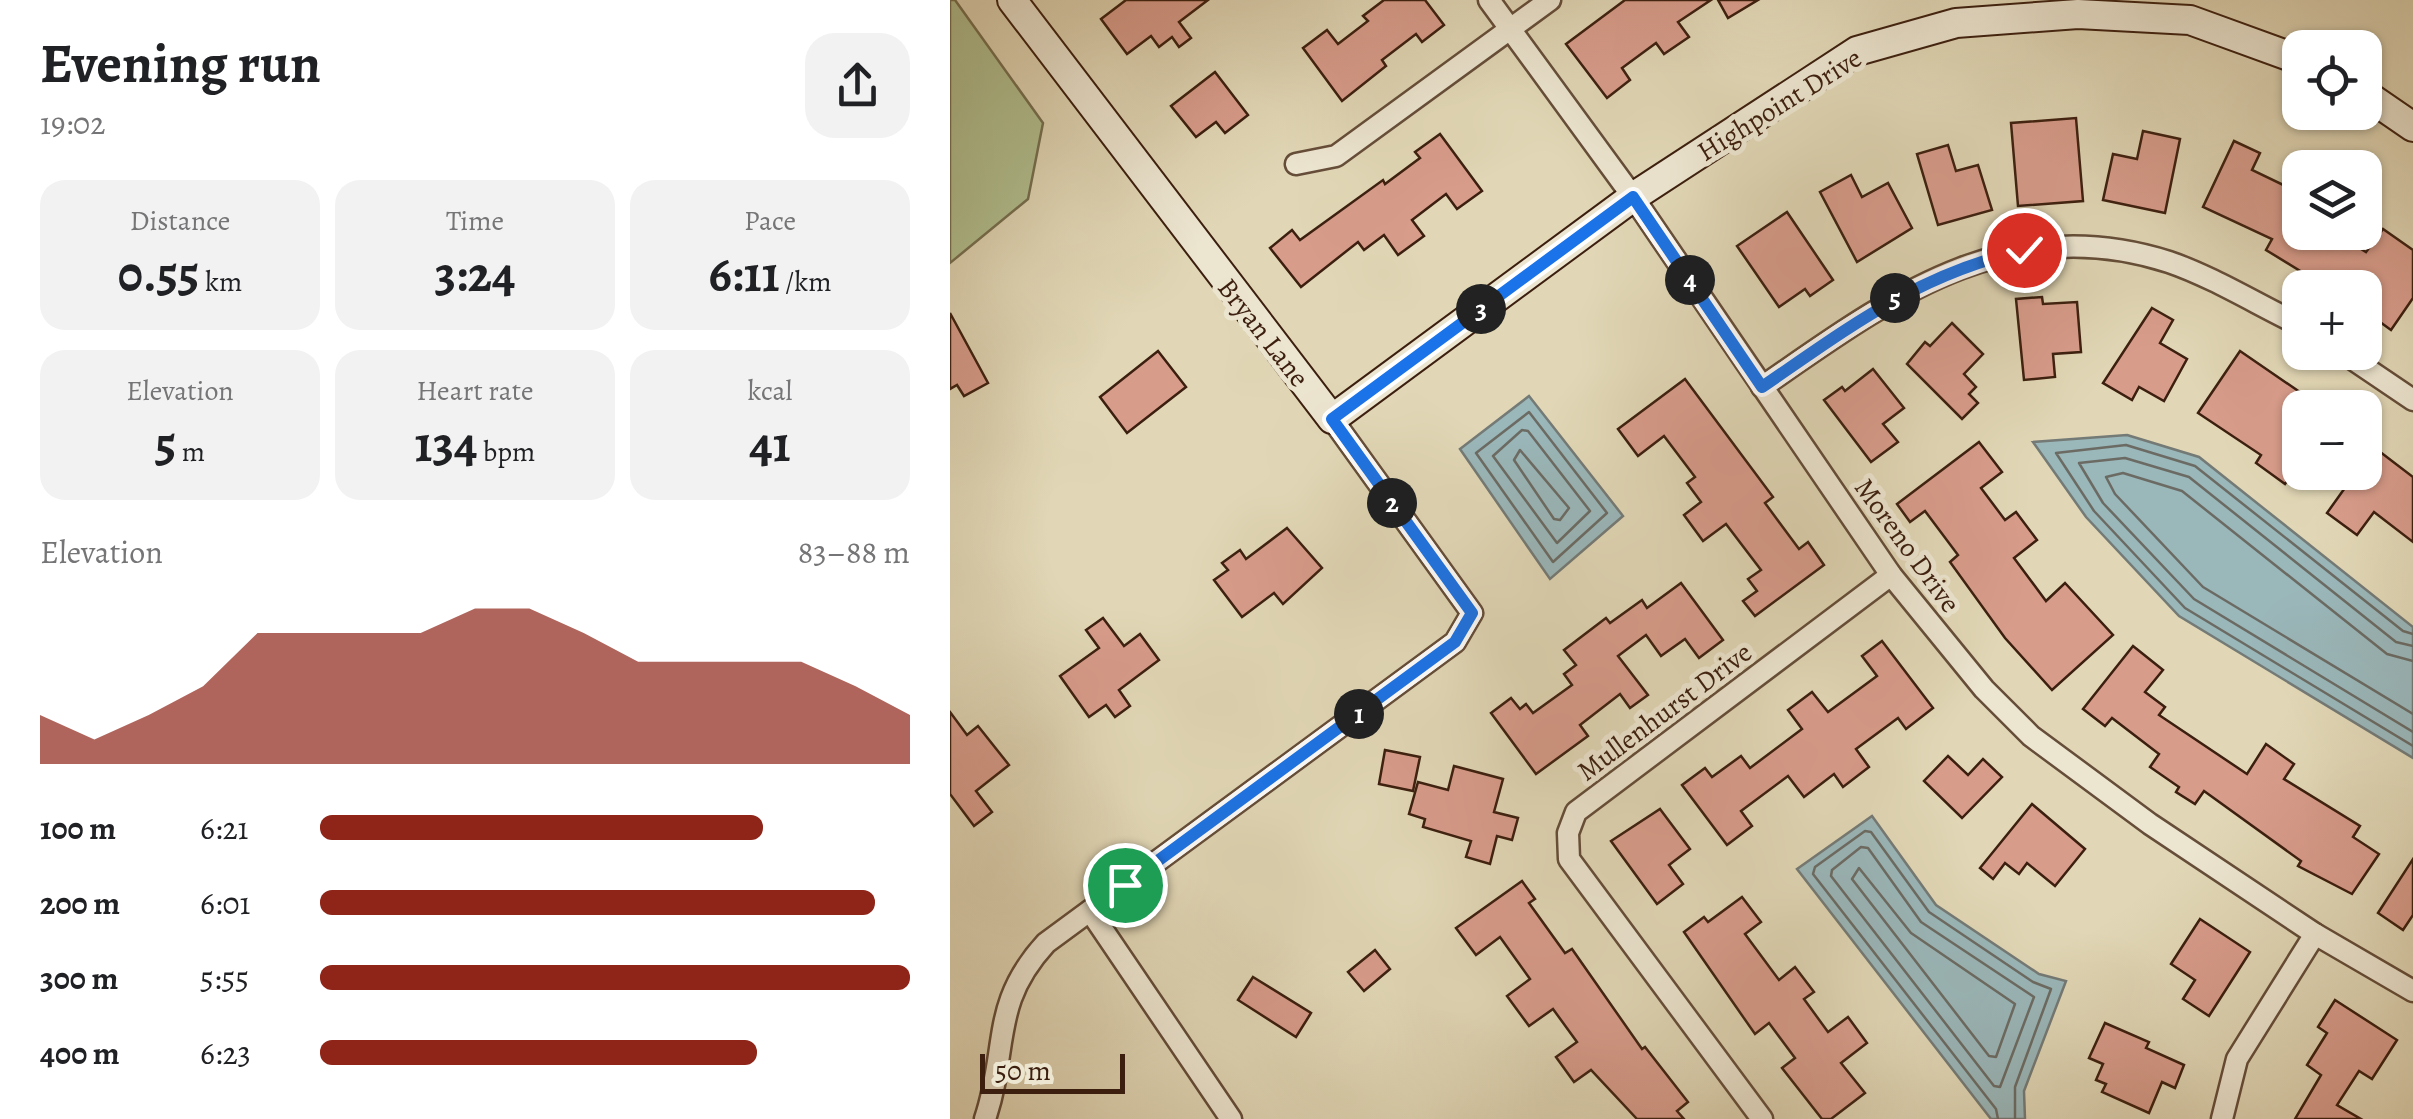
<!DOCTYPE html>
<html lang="en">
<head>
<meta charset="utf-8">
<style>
	body { margin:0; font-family:Alegreya,serif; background:#f2f2f2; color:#202124; height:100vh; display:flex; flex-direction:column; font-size:38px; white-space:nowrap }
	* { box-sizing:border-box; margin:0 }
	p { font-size:32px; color:#757577 }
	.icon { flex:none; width:55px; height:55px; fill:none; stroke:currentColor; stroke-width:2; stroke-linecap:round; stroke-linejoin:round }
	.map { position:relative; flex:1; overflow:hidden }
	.sheet { display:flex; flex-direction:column; background:#fff; width:950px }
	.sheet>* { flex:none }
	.fabs { position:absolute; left:1332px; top:30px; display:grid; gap:20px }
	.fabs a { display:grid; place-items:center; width:100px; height:100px; border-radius:20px; background:#fff; box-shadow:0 2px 8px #0004; font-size:50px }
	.scale { position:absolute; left:30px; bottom:25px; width:145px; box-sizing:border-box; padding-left:10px; border:5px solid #3c1f0f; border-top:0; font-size:28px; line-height:35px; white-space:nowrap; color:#3c1f0f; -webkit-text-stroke:8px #ece5d0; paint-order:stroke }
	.pin { position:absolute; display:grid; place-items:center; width:85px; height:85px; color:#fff; margin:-42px; border:5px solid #fff; border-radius:50%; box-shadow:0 2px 10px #0007 }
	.km { position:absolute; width:50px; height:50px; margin:-25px; border-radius:50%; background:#222; color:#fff; font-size:28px; line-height:50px; text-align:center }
	.round { display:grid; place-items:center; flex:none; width:105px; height:105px; border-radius:30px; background:#f2f2f2 }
	.head { display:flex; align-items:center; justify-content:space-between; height:170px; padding:0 40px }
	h1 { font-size:55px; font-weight:700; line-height:75px }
	.stats { display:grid; grid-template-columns:repeat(3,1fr); gap:15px; height:170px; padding:10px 40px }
	.stats div { display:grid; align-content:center; border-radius:25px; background:#f2f2f2; text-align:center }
	.stats b { font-size:50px; font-weight:700 }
	.stats small { font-size:28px; font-weight:400 }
	.stats p { font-size:28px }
	.chart { height:280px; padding:20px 40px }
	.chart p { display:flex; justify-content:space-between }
	.chart svg { width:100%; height:180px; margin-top:10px; fill:#8f2418; opacity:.7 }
	ul { padding:0 40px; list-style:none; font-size:32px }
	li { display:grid; grid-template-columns:160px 120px 1fr; align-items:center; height:75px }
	li i { height:25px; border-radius:12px; background:#8f2418 }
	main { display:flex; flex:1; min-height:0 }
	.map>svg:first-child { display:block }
	.green { fill:#b1bf90; stroke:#766f50; stroke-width:2.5 }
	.water { fill:#9ab7ba; stroke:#747a76; stroke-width:2.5 }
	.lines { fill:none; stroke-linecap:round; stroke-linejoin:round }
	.shore { stroke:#6b6b64; stroke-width:2.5 }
	.building { fill:#d89c8b; stroke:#3c1f0f; stroke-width:2.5 }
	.street-casing { stroke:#654d39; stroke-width:25 }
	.secondary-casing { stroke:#3c1f0f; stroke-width:32 }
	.street { stroke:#ece5d0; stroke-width:20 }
	.secondary { stroke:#ece5d0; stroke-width:28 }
	.route-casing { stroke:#fff; stroke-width:20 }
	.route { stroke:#1a73e8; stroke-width:12 }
	.labels { text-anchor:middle; stroke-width:10; stroke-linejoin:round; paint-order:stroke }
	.street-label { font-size:28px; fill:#3c1f0f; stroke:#ece5d0 }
</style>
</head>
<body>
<main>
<section class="sheet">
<div class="head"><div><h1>Evening run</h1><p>19:02</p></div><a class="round"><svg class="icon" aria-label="share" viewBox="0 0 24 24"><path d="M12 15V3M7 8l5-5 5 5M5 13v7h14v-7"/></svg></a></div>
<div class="stats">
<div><p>Distance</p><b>0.55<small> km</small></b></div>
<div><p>Time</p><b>3:24</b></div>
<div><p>Pace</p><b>6:11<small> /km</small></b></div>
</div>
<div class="stats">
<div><p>Elevation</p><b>5<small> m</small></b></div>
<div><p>Heart rate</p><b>134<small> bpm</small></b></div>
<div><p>kcal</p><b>41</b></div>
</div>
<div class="chart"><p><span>Elevation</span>83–88 m</p>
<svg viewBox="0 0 160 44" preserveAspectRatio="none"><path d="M0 44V32L10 38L20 32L30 25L40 12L50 12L60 12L70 12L80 6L90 6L100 12L110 19L120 19L130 19L140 19L150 25L160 32V44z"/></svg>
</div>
<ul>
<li><b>100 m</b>6:21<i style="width:75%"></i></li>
<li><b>200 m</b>6:01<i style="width:94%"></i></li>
<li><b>300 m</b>5:55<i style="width:100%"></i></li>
<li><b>400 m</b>6:23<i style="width:74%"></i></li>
</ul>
</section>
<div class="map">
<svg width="1463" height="1119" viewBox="0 0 1463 1119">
	<rect width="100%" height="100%" fill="#e1d7b6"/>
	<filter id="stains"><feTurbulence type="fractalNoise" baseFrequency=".002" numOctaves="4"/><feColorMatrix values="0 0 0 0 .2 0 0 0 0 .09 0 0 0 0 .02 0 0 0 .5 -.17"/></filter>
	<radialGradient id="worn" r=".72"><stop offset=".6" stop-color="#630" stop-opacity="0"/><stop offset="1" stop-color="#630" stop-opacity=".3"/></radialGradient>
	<path class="green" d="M0,0h5l88,123 -15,76 -78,64z"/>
	<g class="water">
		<path d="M579,396l94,120 -73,63 -90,-130z"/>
		<path d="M1177,435l72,22 214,170v131l-234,-142 -93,-99 -53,-75z"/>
		<path d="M922,816l64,89 103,69 27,7 -42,110 1,28h-34l-194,-250z"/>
	</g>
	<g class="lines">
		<g class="shore">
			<path d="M579,412l78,101 -54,49 -77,-109z"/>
			<path d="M572,430l6,1 62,80 -33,32 -64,-87z"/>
			<path d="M570,450l49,58 -9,12 -6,-1 -40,-59z"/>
			<path d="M1463,634l-10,-3 -208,-165 -69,-21 -70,8 38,58 91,97 228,138"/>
			<path d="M1463,646l-17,-4 -207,-165 -64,-19 -46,5 24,40 91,96 219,133"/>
			<path d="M1463,661l-26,-7 -205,-163 -59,-18 -17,4 9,17 88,93 210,127"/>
			<path d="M911,847l7,1 53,74 113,75 -34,90 -6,-1 -163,-210 1,-6z"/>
			<path d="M909,868l52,65 104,71 -19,53 -7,-1 -137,-177z"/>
			<path d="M1048,1119l-2,-10 -183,-235 2,-7 50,-36 6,1 58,80 104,70 18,7 -36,98v32"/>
		</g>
	</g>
	<g class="building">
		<path d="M176,0h82l-29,22 12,16 -12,9 -7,-10 -13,10 -8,-11 -24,18 -26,-35z"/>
		<path d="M434,0h41l19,25 -22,17 -6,-8 -34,26 4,6 -44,35 -39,-53 24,-18 11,14 30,-23 -5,-5z"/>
		<path d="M675,0h86l-33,22 11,15 -25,17 -8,-11 -34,25 8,12 -23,18 -41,-54z"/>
		<path d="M768,0h40l-30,18z"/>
		<path d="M265,72l33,43 -23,18 -9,-11 -20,15 -25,-31z"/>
		<path d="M1126,118l7,83 -65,5 -7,-83z"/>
		<path d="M1193,131l37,8 -15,74 -62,-13 10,-46 24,5z"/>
		<path d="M490,134l42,57 -25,18 -11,-15 -34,26 12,16 -26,19 -14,-20 -20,15 -6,-8 -57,45 -31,-39 22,-18 8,10 83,-60 2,4 35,-26 -5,-6z"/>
		<path d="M1284,141l26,12 -8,17 48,23v39h34l32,20 17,-23 30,21v48l-22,32 -26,-19v-23h-37l-62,-38 6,-11 -69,-32z"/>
		<path d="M998,145l8,26 22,-6 14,45 -54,15 -21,-71z"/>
		<path d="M901,175l11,22 26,-14 24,45 -55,34 -37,-70z"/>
		<path d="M837,212l46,68 -23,16 -5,-7 -26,18 -42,-61z"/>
		<path d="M1092,297l1,7 34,-2 4,50 -28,2 2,23 -31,3 -8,-81z"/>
		<path d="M1202,308l21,12 -13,23 27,16 -23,42 -25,-14 -7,13 -29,-17z"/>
		<path d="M0,313l38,70 -24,13 -7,-11 -7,4z"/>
		<path d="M1002,323l31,31 -19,20 12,13 -7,7 9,9 -16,16 -55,-55 18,-22 5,4z"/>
		<path d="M208,351l28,36 -59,46 -27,-36z"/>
		<path d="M1290,351l83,57h-23v55l-15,21 -29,-21 5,-8 -63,-42z"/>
		<path d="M923,369l31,39 -21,16 15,18 -27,20 -47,-62 18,-13 3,4z"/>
		<path d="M735,379l88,118 -8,6 34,46 9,-7 16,23 -69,51 -12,-15 14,-10 -9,-12 13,-9 -35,-46 -23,17 -19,-26 17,-13 -14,-19 8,-6 -31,-41 -26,20 -20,-27z"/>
		<path d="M1029,442l23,30 -21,16 24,32 11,-8 21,28 -23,18 32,43 19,-18 48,52 -61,55 -47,-52 -55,-76 8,-7 -33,-44 -15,11 -13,-18z"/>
		<path d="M1425,448l38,29v65l-39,-30 -17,23 -30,-22 20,-28 -18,-13h36v-11z"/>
		<path d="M337,528l35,40 -39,36 -9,-11 -32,24 -28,-37 14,-10 -6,-7 18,-13 6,9z"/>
		<path d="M731,583l42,57 -24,18 -14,-19 -24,17 -15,-21 -28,21 30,39 -18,13 -10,-14 -40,31 8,11 -52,38 -45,-61 20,-15 9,11 6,-5 7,9 39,-28 -8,-11 12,-9 -12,-15 42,-32 4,5 32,-23 5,8z"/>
		<path d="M153,618l21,28 16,-12 19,26 -40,30 11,16 -15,11 -9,-12 -17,12 -29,-41 39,-28 -13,-18z"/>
		<path d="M932,641l51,67 -27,21 -8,-11 -42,31 13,18 -26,20 -9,-13 -30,23 -16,-21 -47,35 11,15 -25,19 -45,-60 23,-17 7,9 29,-21 9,12 52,-39 -14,-19 24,-18 16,20 49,-36 -15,-20z"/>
		<path d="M1183,646l30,24 -18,22 20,15 -6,8 88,59 19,-30 28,20 -10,15 76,47 -7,11 26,17 -27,40 -54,-28 3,-5 -97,-70 -9,13 -19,-12 3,-5 -29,-20 9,-13 -47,-36 -7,8 -22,-17z"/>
		<path d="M0,712l17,23 11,-9 31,39 -33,26 16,21 -18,14 -24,-32z"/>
		<path d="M435,750l35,7 -7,34 -34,-7z"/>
		<path d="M998,756l20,19 15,-16 19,18 -40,41 -38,-37z"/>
		<path d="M504,766l49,13 -9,33 24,6 -6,22 -15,-4 -7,28 -24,-7 5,-16 -48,-14 2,-8 -16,-5 9,-32 30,8z"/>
		<path d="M1082,804l53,45 -30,37 -28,-23 -8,11 -14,-11 -12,16 -13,-11z"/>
		<path d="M710,809l30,40 -21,16 14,19 -26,20 -46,-63z"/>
		<path d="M1463,859v56l-10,15 -25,-17z"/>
		<path d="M572,881l13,18 -6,4 36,50 7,-4 70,100 3,-2 43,55 -11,9 7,8h-47l-46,-49 -17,12 -18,-25 21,-15 -24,-33 -24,17 -22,-30 23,-17 -30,-42 -24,18 -20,-27z"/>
		<path d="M792,897l19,25 -16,12 34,46 16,-13 19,25 -10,7 24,33 20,-15 19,26 -26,20 24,30 -34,26h-9l-40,-51 13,-10 -26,-35 -14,11 -71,-102 20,-15 4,5z"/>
		<path d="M1250,919l50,33 -41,64 -26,-17 12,-19 -24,-16z"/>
		<path d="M425,950l15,19 -26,22 -16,-19z"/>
		<path d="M303,977l58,36 -15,24 -58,-37z"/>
		<path d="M1385,1000l62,40 -25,39 -13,-8 -22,34 24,14h-66l26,-44 -14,-10 20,-32 -9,-6z"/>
		<path d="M1155,1023l44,19 -3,6 38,17 -9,23 -13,-6 -13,31 -47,-21 4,-8 -10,-4 7,-16 -14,-6z"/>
	</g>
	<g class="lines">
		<defs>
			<g id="street">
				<path d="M539,0l144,197 258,378 93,114 47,47 119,88 165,110 98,57"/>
				<path d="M346,164l40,-8 214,-156"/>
				<path d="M1392,352l71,48"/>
				<path d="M812,387c127,-88 243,-177 407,-125 44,15 89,43 131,63"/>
				<path d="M140,911l141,208"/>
				<path d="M35,1119c24,-72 5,-115 61,-176l409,-301 17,-29 -140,-194"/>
				<path d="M812,1119l-193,-260 -1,-26 8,-21 315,-237"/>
				<path d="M1272,1119l15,-60 78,-125"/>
			</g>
			<g id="secondary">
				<path d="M62,0l320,419 301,-222 224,-146 99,-28 122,-9 112,6 110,40"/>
				<path d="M1415,94l48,33"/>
			</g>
		</defs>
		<use href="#street" class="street-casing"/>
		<use href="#secondary" class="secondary-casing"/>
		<use href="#street" class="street"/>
		<use href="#secondary" class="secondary"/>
	</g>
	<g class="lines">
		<defs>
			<path id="route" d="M175,885l330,-243 17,-29 -140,-194 301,-222 129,190c89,-61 155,-112 262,-137"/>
		</defs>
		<use href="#route" class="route-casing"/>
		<use href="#route" class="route"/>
	</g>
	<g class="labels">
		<g class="street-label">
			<text transform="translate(829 104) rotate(-32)" y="10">Highpoint Drive</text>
			<text transform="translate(314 332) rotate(52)" y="10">Bryan Lane</text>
			<text transform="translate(958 545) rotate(54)" y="10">Moreno Drive</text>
			<text transform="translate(714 711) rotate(-37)" y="10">Mullenhurst Drive</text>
		</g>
	</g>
	<rect width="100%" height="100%" filter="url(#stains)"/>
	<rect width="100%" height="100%" fill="url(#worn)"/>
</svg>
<div class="fabs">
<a><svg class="icon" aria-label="locate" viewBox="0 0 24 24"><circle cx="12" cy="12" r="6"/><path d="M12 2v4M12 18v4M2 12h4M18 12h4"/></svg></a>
<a><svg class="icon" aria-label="layers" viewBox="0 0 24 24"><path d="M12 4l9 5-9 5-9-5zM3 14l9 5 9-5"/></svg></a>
<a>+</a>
<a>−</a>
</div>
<div class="scale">50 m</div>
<div class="pin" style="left:175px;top:885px;background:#1e9e55"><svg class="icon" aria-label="arrive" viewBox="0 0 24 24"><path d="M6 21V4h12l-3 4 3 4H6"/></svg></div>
<div class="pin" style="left:1074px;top:250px;background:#d93025"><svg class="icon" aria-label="check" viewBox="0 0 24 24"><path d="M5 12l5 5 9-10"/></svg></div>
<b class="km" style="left:409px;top:714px">1</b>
<b class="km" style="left:442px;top:503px">2</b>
<b class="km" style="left:531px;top:309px">3</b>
<b class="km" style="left:740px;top:280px">4</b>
<b class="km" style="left:945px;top:298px">5</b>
</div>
</main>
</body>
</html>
